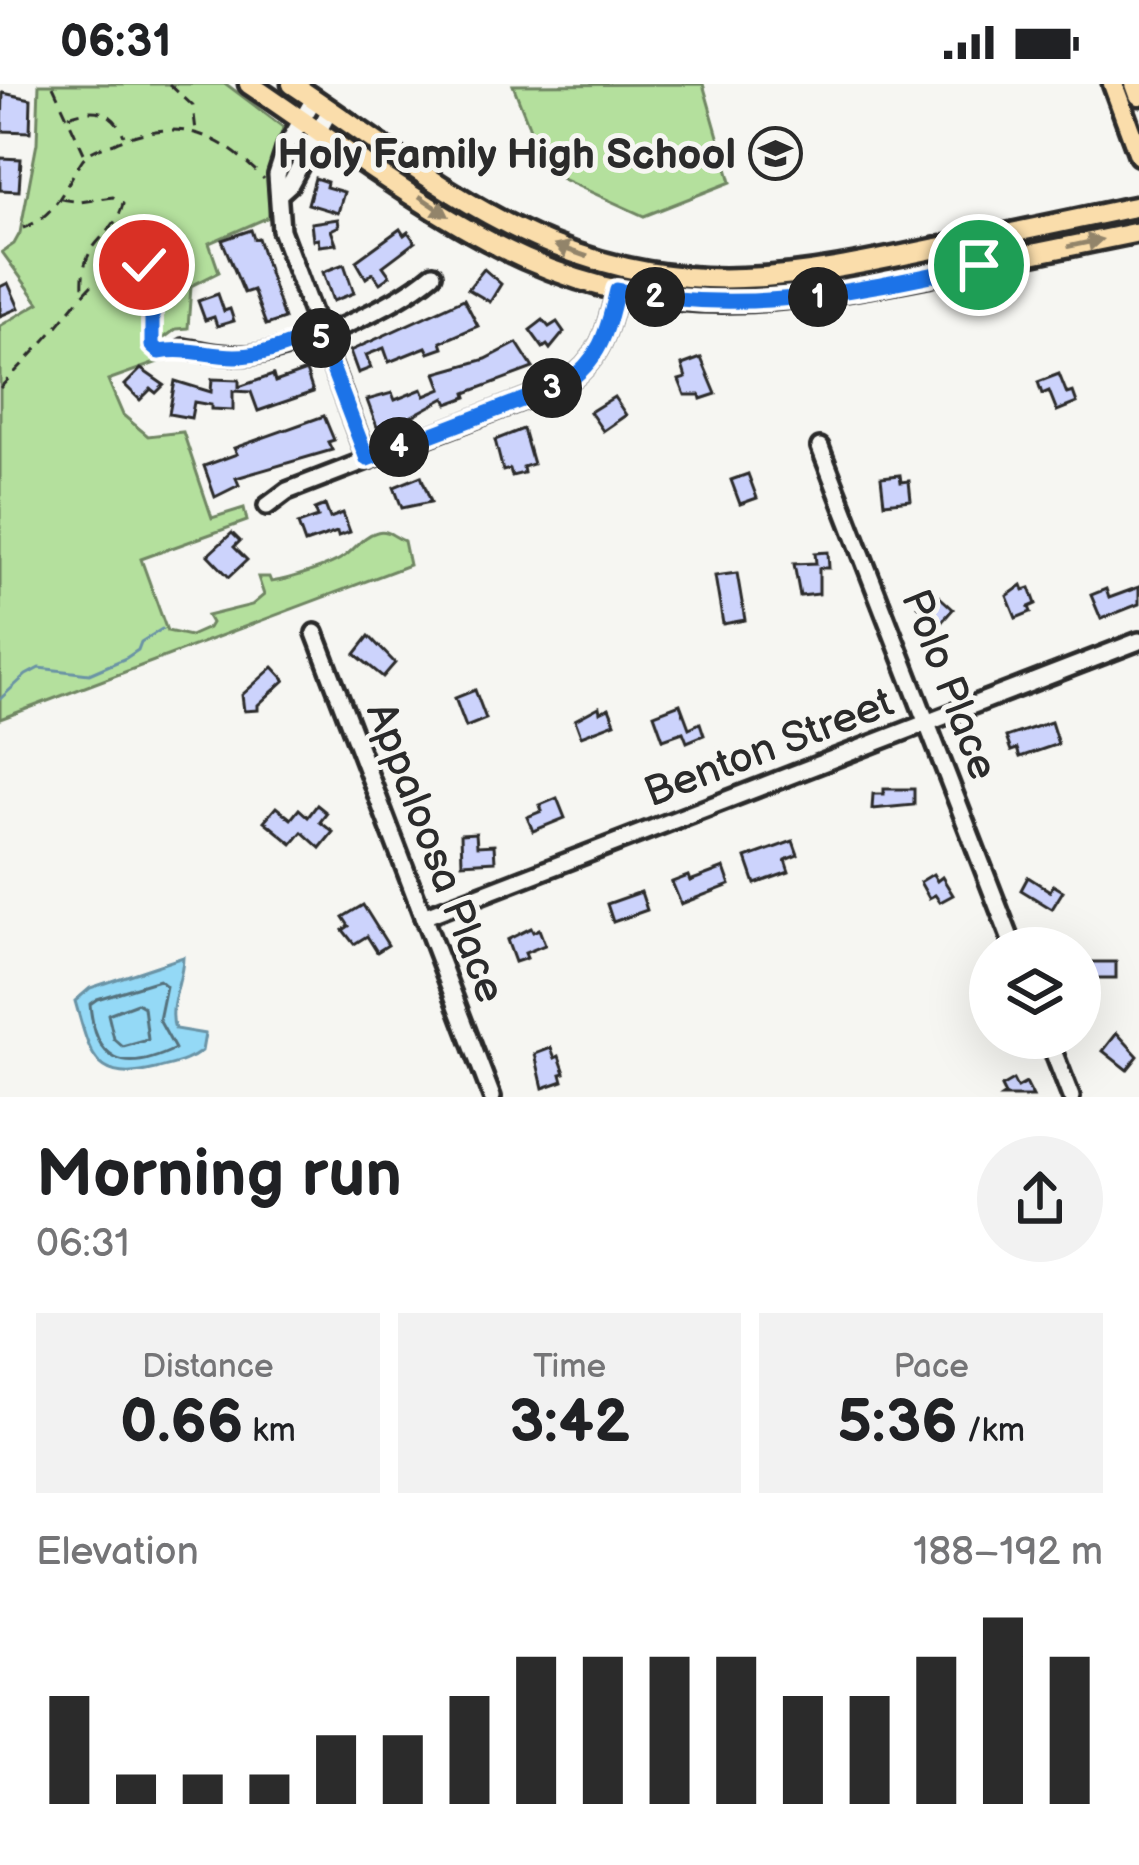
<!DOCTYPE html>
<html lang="en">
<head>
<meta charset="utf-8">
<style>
	body { margin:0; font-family:"Balsamiq Sans",sans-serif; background:#f2f2f2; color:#202124; height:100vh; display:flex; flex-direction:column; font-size:45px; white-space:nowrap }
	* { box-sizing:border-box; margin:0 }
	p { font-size:39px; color:#757577 }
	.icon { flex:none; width:66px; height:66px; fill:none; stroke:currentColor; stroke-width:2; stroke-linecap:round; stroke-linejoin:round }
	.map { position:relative; height:1013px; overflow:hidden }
	.drawer { display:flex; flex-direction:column; background:#fff; flex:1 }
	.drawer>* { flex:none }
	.tools { position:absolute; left:969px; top:843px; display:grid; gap:24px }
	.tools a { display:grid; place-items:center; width:132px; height:132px; border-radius:50%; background:#fff; box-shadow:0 12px 48px #0002; font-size:60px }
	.pin { position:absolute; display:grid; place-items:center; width:102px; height:102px; color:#fff; margin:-51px; border:6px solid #fff; border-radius:50%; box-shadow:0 3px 12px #0007 }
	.km { position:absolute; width:60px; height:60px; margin:-30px; border-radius:50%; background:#222; color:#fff; font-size:33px; line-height:60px; text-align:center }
	.round { display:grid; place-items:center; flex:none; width:126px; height:126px; border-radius:63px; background:#f2f2f2 }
	.headline { display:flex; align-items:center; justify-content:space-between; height:204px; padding:0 36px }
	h1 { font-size:66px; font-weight:800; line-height:90px }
	.metrics { display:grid; grid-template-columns:repeat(3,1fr); gap:18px; height:204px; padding:12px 36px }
	.metrics div { display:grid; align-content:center; border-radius:0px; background:#f2f2f2; text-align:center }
	.metrics b { font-size:60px; font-weight:800 }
	.metrics small { font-size:33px; font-weight:400 }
	.metrics p { font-size:33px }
	.chart { height:336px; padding:24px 36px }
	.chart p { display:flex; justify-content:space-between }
	.chart svg { width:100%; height:216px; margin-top:12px; stroke:#2b2b2b; stroke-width:6 }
	.status { display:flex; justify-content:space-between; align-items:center; height:84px; padding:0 60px; background:#fff; direction:ltr }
	.status svg { height:33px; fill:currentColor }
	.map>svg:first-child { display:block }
	.green { fill:#b4e09d; stroke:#708664; stroke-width:3 }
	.water { fill:#94d9f6; stroke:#6a93a5; stroke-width:3 }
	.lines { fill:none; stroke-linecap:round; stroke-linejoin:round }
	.shore { stroke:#55717c; stroke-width:3 }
	.stream { stroke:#6a93a5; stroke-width:3 }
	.building { fill:#ccd3fc; stroke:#2b2b2b; stroke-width:3 }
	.minor-casing { stroke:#2b2b2b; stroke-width:24 }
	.major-casing { stroke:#2b2b2b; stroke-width:27 }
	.path { stroke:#2b2b2b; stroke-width:3; stroke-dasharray:12 9; stroke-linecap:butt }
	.minor { stroke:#f6f6f2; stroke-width:15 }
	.major { stroke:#faddab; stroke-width:18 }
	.oneway { fill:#92846b }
	.route-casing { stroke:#fff; stroke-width:24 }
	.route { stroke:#1a73e8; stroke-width:15 }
	.labels { text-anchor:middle; stroke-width:10; stroke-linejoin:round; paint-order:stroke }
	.poi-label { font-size:42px; font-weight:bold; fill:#2b2b2b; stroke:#f6f6f2; text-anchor:end }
	.street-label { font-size:42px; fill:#2b2b2b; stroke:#f6f6f2 }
</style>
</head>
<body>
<div class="status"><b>06:31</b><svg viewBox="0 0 49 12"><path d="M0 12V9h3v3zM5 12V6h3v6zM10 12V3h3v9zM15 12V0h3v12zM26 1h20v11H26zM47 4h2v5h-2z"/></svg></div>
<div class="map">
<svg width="1139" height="1013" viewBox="0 0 1139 1013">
	<rect width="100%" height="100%" fill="#f6f6f2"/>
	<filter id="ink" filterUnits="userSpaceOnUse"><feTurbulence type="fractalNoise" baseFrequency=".00833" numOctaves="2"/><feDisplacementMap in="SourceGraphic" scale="24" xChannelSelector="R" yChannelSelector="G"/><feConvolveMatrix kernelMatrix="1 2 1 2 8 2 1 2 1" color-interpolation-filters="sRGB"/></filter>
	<g filter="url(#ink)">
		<g class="green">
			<path d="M39,0h187l57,43 -13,57 -1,33 -60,26 10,29 -28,14 -3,42 -12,1 -12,9v22l-56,20 15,35 25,21 35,-4 29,86 32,-10 3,13 -106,38 26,72 23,5 18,-8 3,-5 -4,-7 45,-11 12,-10 -6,-18h11l2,5c17,-2 60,-16 74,-26 10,-7 19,-21 32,-24 11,-3 17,5 27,9l5,24 -409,154v-393l39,-23 -37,-51 12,-8 6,-11 17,-90z"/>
			<path d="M703,0l28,98 -87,34 -97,-44 -34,-87z"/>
		</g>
		<path class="water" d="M183,873c0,25 -16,49 -8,72l30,5 -3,17c-14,11 -29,13 -46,18 -63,16 -66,-16 -81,-68l15,-13z"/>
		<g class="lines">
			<g class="shore">
				<path d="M159,896l7,6 -7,34 16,29c-51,25 -80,14 -85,-45l7,-5z"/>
				<path d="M137,919l7,4 4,33 -25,7 -9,-8 -6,-25z"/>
			</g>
			<path class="stream" d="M0,615l26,-24 13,-7 50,6 37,-16 12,-8 3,-8 21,-13"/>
		</g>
		<g class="building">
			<path d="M3,9l28,6 -1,33 -28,-1z"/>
			<path d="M0,74l21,1 -2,32 -19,-1z"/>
			<path d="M315,94l12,4 -1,5 18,5 -6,21 -30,-9z"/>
			<path d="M338,135l1,7 -8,4 5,14 -17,2 -1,-7 -5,1 -2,-17z"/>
			<path d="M400,145l4,6 4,-3 7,10 -32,24 7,10 -10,7 -7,-10 -7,5 -10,-17z"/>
			<path d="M251,146l3,9 4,-1 26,81 -18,6 -13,-35 -9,3 -22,-53z"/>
			<path d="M344,180l10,29 -21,8 -10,-29z"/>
			<path d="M484,185l17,15 -11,18 -22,-13z"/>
			<path d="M8,199l11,25 -19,8v-29z"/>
			<path d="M218,210l6,17 6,-2 4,12 -17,5 -3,-9 -9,3 -7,-19z"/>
			<path d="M464,215l14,27 -37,16 2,6 -14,5 -3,-6 -37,15 -5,-14 -18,7 5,13 -13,5 -8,-22z"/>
			<path d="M543,236l6,7 8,-5 7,10 -14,17 -3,-4 -4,3 -13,-18z"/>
			<path d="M517,259l16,25 -67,25 1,4 -19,7 -3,-6 -42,23 -26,6 -10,-27 25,-7 3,7 27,-11 3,7 17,-7 -6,-16 50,-14z"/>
			<path d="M701,274l15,36 -15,5 -1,-4h-15l-6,-15 7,-2 -4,-13z"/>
			<path d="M141,285l23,16 -8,8 -5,-4 -11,11 -15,-15z"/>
			<path d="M306,287l7,21 -55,19 -7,-19 -18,-1v19l-22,-1v-4l-17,-3 -3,16 -22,-4 6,-33 36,11 1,-13 27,1v7l34,-12 2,7z"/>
			<path d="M1059,290l8,20 6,-2 4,11 -20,8 -8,-20 -7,3 -4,-12z"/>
			<path d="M614,313l12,18 -23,16 -13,-19z"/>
			<path d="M324,332l10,24 -6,2 4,8 -96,28 3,7 -24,12 -11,-31 33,-12 -3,-6z"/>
			<path d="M523,345l10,35 -10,3 1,6 -12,3 -2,-7 -7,2 -8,-31z"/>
			<path d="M748,390l9,24 -17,6 -9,-24z"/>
			<path d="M900,391l1,7 8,-1 2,19 -27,3 -3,-26z"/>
			<path d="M421,392l10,26 -29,6 -8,-21z"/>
			<path d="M325,421l5,13 13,-5 7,19 -12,4 -1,-4 -32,11 -7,-19 20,-7 -3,-8z"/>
			<path d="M232,449l8,8 -6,6 13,13 -18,17 -21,-22z"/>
			<path d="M828,468l1,16h-10v26l-19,2 -6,-32 22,-1 -1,-10z"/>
			<path d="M737,489l8,47 -22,4 -8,-48z"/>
			<path d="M1022,501l2,5 6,-2 6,16 -7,3 2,5 -15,6 -9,-22z"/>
			<path d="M1139,503v17l-38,15 -10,-24 15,-6 3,9z"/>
			<path d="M932,506l21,19 -14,16 -21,-19z"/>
			<path d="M369,552l26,27 -12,14 -28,-23z"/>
			<path d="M273,583l12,13 -27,25v5l-14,1 -2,-16z"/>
			<path d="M475,606l11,29 -20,8 -11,-29z"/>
			<path d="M680,620l9,24 11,-5 4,12 -17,7 -4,-10 -20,7 -9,-25z"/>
			<path d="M599,623l1,5 9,-4 6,15 -34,13 -6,-16z"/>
			<path d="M1051,638l7,22 -38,13 -3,-8 -6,2 -5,-14z"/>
			<path d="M884,705h30v16l-42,4 1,-15h11z"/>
			<path d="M557,714l8,20 -32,13 -6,-14 15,-6 -2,-6z"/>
			<path d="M317,721l10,8 -7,9 13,10 -13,16 -18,-16 -10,12 -28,-23 12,-14 15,12 8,-10 9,8z"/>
			<path d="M476,749l1,13 17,-1 1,16 -33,2 -1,-29z"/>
			<path d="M793,757l5,14 -13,5 4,12 -34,12 -9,-26z"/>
			<path d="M724,784l6,17 -49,19 -9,-22 16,-6 2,5z"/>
			<path d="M933,790l4,7 5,-4 11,18 -13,7 -5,-7 -6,3 -9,-16z"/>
			<path d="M1028,793l22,14 3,-6 10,6 -11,18 -31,-19z"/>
			<path d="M641,808l6,18 -34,12 -6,-18z"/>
			<path d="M363,821l25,40 -11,7 -10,-16 -13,8 -11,-14 6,-4 -6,-9z"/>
			<path d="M531,844l2,4 6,-3 6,16 -20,8 2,5 -12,4 -8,-22z"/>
			<rect x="1080" y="878" width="36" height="16"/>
			<path d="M990,901v39l-14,-34z"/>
			<path d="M1117,949l21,23 -11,14 -24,-19z"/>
			<path d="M551,964l4,10 4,-2 6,17 -4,1 2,7 -20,7 -8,-34z"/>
			<path d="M1013,996l4,8 9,-5 7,14h-31l3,-2 -4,-8z"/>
		</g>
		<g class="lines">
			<defs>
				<g id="minor">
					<path d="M314,15l-28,48 -9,28 4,55 86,229"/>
					<path d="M280,109l10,-9 40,-74"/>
					<path d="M184,264c22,4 44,9 66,7 52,-6 144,-48 183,-81"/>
					<path d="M820,363l194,501"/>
					<path d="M267,422l20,-15 277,-107c37,-24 43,-53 53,-94"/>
					<path d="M315,549l177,464"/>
					<path d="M423,833l716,-276"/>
					<path d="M1048,954l23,59"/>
				</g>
				<g id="major">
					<path d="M249,0c85,57 183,133 276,175 144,64 262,44 409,15 69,-14 137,-28 205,-42"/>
					<path d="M292,0c82,54 164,121 256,159 142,58 251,34 394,4 66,-13 131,-27 197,-41"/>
					<path d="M1113,0l26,71"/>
					<path d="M1135,0l4,11"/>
				</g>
			</defs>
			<use href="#minor" class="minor-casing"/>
			<use href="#major" class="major-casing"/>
			<g class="path">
				<path d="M169,0l24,22 3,25"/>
				<path d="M53,2l31,67"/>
				<path d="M69,32c26,-10 44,-6 55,20"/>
				<path d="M61,115l19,3 33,-5 10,7c-10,36 -43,35 -40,85"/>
				<path d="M23,144c34,-12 41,-41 59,-68 7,-10 21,-13 32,-17 64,-27 104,-11 150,36"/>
				<path d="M0,304c19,-21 40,-41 58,-63 13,-15 80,-109 93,-45 5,20 -1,45 1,66l7,7 11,-3"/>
			</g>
			<use href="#minor" class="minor"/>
			<use href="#major" class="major"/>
		</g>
		<defs><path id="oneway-solid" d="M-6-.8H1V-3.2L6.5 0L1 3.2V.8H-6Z" transform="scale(3)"/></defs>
		<g class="oneway">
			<use href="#oneway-solid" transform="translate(434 122) rotate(34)"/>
			<use href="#oneway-solid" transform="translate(1085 159) rotate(-12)"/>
			<use href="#oneway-solid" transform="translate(571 167) rotate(-161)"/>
		</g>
	</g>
	<g class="lines" filter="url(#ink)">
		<defs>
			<path id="route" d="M144,181l8,14v67l7,6c28,-5 49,4 76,4 30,0 57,-13 84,-23l48,126 197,-75c37,-24 43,-53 53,-94 128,27 237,1 362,-25"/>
		</defs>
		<use href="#route" class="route-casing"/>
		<use href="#route" class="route"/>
	</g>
	<defs>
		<symbol id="school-ring" viewBox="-11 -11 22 22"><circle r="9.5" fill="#f6f6f2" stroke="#2b2b2b" stroke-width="1.5"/><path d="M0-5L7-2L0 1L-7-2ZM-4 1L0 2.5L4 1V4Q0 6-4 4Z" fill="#2b2b2b"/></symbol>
	</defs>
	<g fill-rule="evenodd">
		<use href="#school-ring" x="746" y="40" width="59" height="59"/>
	</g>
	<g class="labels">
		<g class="poi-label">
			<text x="736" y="84">Holy Family High School</text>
		</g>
		<g class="street-label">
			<text transform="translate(951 600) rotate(69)" y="15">Polo Place</text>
			<text transform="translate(768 662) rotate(-21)" y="15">Benton Street</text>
			<text transform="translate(437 768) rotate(69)" y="15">Appaloosa Place</text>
		</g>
	</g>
</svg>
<div class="tools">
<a><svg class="icon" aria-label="layers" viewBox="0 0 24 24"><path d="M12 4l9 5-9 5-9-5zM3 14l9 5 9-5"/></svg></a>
</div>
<div class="pin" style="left:979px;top:181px;background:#1e9e55"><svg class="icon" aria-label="arrive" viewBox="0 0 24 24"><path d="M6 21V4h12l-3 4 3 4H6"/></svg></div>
<div class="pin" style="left:144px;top:181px;background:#d93025"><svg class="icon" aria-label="check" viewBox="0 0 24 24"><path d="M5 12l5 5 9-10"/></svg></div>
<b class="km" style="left:818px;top:213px">1</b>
<b class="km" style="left:655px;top:213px">2</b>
<b class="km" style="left:552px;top:304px">3</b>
<b class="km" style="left:399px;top:363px">4</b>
<b class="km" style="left:321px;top:254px">5</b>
</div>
<section class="drawer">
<div class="headline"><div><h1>Morning run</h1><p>06:31</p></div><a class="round"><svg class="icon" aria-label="share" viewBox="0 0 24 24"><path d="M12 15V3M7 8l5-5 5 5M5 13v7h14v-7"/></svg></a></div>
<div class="metrics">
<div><p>Distance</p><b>0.66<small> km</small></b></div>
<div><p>Time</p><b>3:42</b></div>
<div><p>Pace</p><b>5:36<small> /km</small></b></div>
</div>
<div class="chart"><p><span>Elevation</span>188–192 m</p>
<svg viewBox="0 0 160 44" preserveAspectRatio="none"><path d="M5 44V22M15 44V38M25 44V38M35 44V38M45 44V30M55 44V30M65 44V22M75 44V14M85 44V14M95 44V14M105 44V14M115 44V22M125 44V22M135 44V14M145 44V6M155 44V14"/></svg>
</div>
</section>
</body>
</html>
